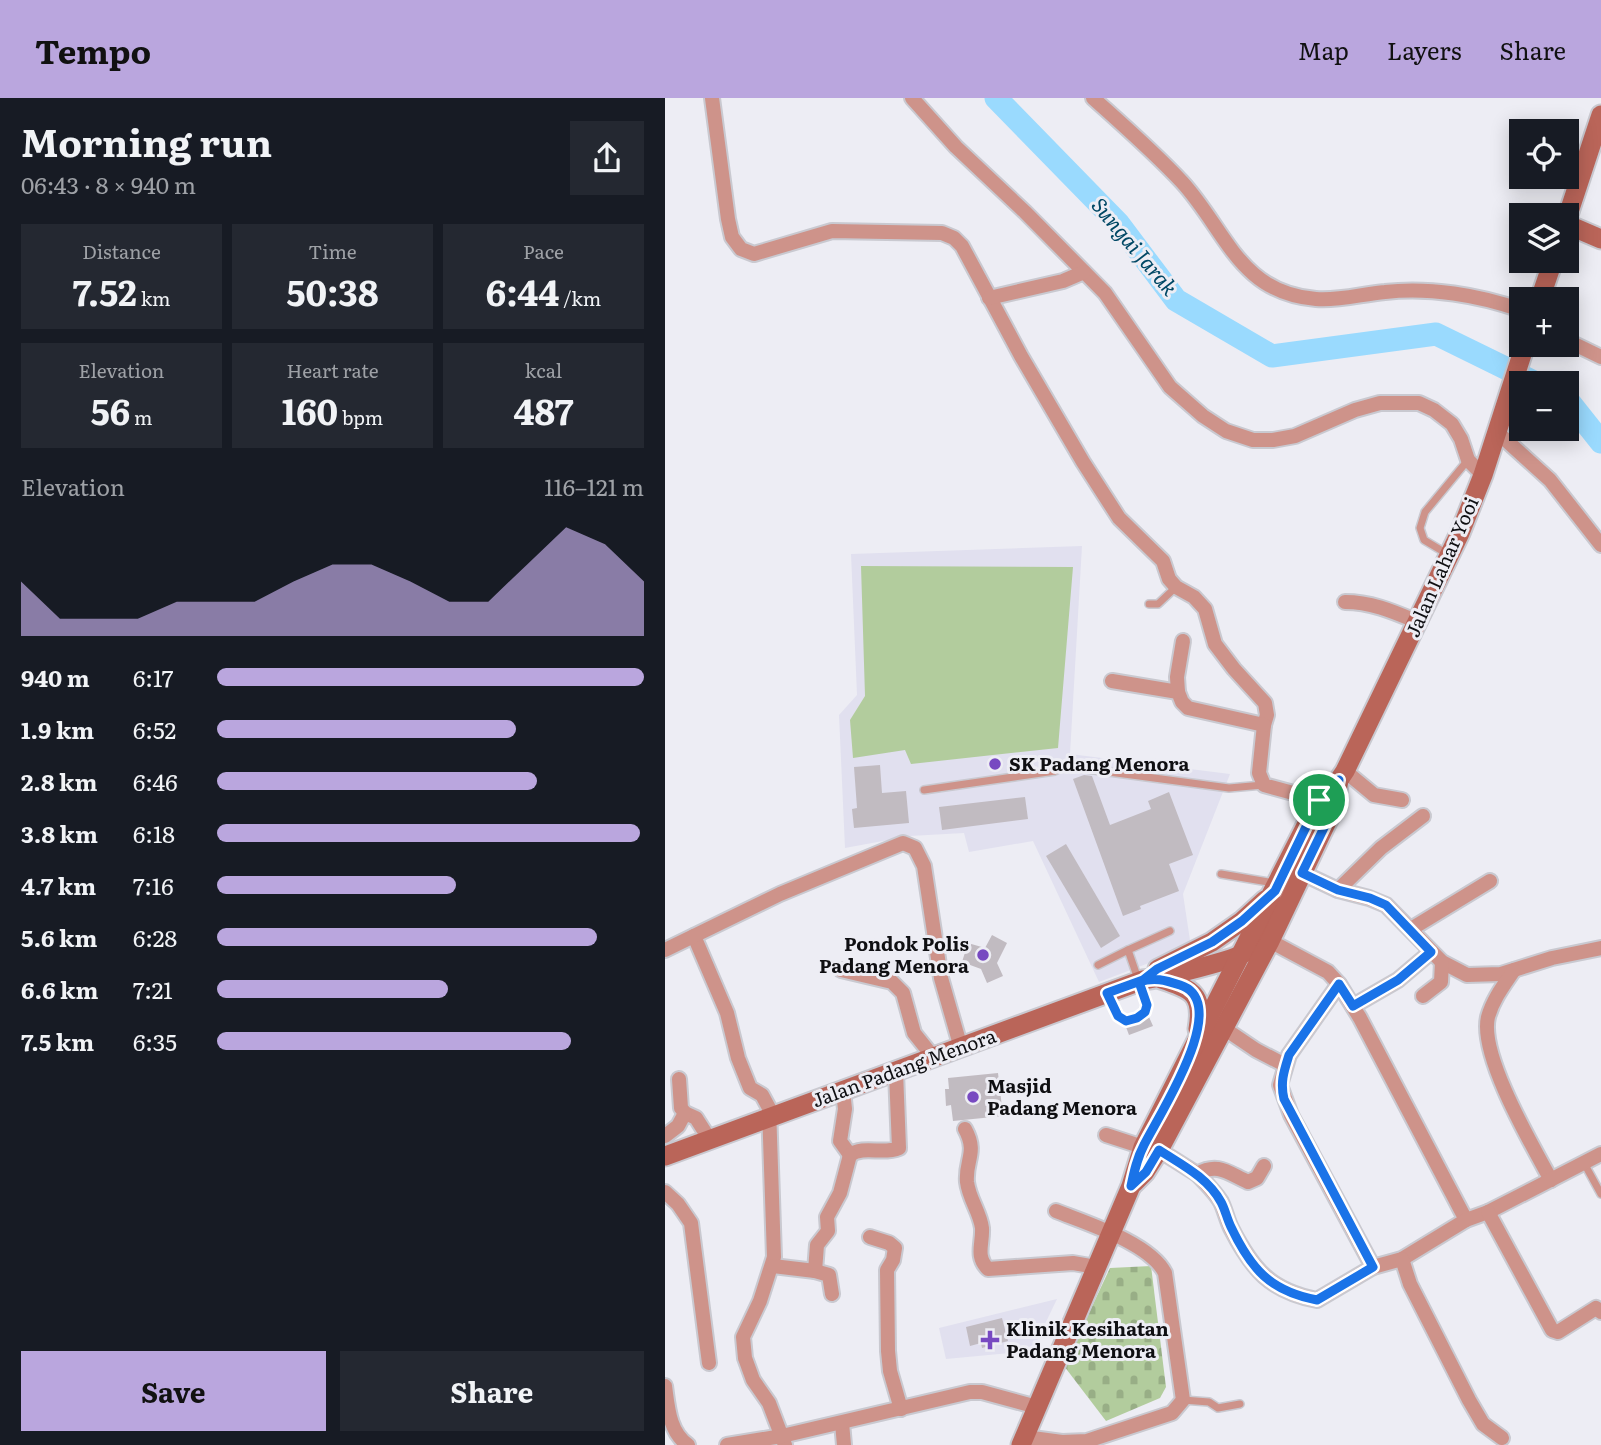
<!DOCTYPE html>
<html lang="en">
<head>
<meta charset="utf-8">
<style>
	body { margin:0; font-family:Literata,serif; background:#242831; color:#f1f3f6; height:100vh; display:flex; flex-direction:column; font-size:26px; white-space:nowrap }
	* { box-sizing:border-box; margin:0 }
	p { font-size:23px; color:#9ea1a6 }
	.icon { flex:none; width:38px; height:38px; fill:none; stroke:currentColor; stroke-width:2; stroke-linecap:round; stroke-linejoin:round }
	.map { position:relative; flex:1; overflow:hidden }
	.details { display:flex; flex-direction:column; background:#171b24; width:665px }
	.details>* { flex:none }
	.buttons { position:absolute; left:844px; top:21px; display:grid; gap:14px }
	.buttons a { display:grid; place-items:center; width:70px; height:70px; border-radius:0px; background:#171b24; box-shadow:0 4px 18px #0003; font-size:35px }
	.pin { position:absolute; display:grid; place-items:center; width:60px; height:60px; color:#fff; margin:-30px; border:4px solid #fff; border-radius:50%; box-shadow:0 2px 7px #0007 }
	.round { display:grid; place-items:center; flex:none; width:74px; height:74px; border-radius:0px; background:#242831 }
	.headline { display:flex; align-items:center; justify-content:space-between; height:119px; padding:0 21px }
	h1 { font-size:38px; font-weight:700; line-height:52px }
	.figures { display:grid; grid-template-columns:repeat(3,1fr); gap:10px; height:119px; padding:7px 21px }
	.figures div { display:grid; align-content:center; border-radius:0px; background:#242831; text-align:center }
	.figures b { font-size:35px; font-weight:700 }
	.figures small { font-size:19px; font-weight:400 }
	.figures p { font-size:19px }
	.chart { height:196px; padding:14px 21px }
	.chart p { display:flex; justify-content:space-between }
	.chart svg { width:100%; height:126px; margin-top:7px; fill:#baa6de; opacity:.7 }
	.action { display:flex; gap:14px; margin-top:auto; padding:14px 21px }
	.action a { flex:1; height:80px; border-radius:0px; background:#baa6de; color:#111; font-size:28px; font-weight:700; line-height:80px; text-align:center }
	.action a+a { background:#242831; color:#f1f3f6 }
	ul { padding:0 21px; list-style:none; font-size:23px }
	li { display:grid; grid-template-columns:112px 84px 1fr; align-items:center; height:52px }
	li i { height:18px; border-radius:9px; background:#baa6de }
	header { display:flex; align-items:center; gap:42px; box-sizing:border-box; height:98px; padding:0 35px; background:#baa6de; color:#111 }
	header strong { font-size:33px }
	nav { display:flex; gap:38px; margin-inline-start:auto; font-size:24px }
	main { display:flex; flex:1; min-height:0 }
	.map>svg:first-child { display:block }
	.built { fill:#e1e0ef }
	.cemetery { fill:url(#cemetery-stones) }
	.pitch { fill:#b2cc9d }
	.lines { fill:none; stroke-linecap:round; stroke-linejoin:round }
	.river { stroke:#9adafe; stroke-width:23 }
	.building { fill:#c1bbc1 }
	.lane-casing { stroke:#c9c9d0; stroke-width:10 }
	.street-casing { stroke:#c9c9d0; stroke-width:18 }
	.secondary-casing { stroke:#c9c9d0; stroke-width:23 }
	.lane { stroke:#ce938a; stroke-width:7 }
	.street { stroke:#ce938a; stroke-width:14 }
	.secondary { stroke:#ba6559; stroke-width:19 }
	.route-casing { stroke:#fff; stroke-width:14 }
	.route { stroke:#1a73e8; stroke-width:9 }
	.poi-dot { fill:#7749c1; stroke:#ededf4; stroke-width:2.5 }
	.labels { text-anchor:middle; stroke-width:6; stroke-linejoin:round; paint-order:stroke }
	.street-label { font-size:19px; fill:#0f0f12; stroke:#ededf4 }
	.poi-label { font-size:19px; font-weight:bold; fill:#0f0f12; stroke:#ededf4; text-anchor:start }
	.water-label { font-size:21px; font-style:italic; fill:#004865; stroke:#ededf4 }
</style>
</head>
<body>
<header>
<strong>Tempo</strong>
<nav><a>Map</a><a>Layers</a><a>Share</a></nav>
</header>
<main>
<section class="details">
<div class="headline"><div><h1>Morning run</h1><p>06:43 · 8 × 940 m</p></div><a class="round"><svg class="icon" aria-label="share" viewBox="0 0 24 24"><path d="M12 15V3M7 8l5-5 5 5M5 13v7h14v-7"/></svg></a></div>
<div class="figures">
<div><p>Distance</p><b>7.52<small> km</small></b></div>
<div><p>Time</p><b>50:38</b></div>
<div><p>Pace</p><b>6:44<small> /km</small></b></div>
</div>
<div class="figures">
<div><p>Elevation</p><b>56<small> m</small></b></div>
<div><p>Heart rate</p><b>160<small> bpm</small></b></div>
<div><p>kcal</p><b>487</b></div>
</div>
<div class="chart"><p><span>Elevation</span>116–121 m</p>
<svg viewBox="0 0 160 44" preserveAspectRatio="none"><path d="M0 44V25L10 38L20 38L30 38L40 32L50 32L60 32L70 25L80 19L90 19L100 25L110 32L120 32L130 19L140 6L150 12L160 25V44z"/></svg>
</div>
<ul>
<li><b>940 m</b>6:17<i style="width:100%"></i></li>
<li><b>1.9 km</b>6:52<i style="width:70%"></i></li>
<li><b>2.8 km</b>6:46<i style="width:75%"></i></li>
<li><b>3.8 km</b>6:18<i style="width:99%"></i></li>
<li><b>4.7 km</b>7:16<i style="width:56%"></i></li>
<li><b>5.6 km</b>6:28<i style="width:89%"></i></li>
<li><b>6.6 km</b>7:21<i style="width:54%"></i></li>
<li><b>7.5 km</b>6:35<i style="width:83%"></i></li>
</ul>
<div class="action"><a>Save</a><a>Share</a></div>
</section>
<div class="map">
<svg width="936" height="1347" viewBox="0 0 936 1347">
	<defs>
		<pattern id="cemetery-stones" width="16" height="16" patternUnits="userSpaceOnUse" patternTransform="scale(1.75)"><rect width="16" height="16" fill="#b2cc9d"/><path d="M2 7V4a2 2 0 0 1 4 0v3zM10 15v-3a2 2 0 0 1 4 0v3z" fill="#98ae86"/></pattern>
	</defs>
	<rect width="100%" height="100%" fill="#ededf4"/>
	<g class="built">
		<path d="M417,448l-12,208 160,20 -47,120 8,53 -92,35 -66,-141 -64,11 -5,-19 -54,3 -65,12 -6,-133 18,-20 -6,-141z"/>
		<path d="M392,1201l-25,52 -86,8 -7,-31z"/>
	</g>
	<path class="cemetery" d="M486,1168l15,121 -6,11 -54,23 -42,-55 46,-98z"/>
	<path class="pitch" d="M196,468l212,1 -15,181 -147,16 -6,-14 -52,8 -3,-38 15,-24z"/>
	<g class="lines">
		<g class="river">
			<path d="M331,0l122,125 58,77 96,56 164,-22 100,49"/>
			<path d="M901,300l35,44"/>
		</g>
	</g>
	<g class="building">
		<path d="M215,667l2,28 24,-2 3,32 -55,5 -2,-19 5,-1 -3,-41z"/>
		<path d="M419,677l8,1 18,49 41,-16 -3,-8 21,-9 24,63 -24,9 10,27 -39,15 1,3 -18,7 -50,-137z"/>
		<path d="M360,699l3,22 -86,11 -3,-23z"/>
		<path d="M401,746l54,92 -19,12 -55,-92z"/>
		<path d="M327,837l15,8 -10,20 6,13 -16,7 -6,-14 -19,-7 6,-19 17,5z"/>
		<path d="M484,919l4,9 -24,9 -3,-8 13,-3z"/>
		<path d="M333,975l5,43 -50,5 -2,-16 -5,1 -1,-17h4l-1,-11z"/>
		<path d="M337,1220l6,23 -26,7 -1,-5 -11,3 -4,-19z"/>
	</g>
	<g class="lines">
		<defs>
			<g id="lane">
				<path d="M784,457l-25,-15 -4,-12 5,-16 43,-52"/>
				<path d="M484,506h9l18,-17"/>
				<path d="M259,692l131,-19 9,-5 165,22 34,-3"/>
				<path d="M556,776l53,9"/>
				<path d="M433,867l30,-15"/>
				<path d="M443,898l10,20 8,5 11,-3 8,-6 2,-7 -19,-55 42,-19"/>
				<path d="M919,1065l17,31"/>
				<path d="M518,1302l26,2 9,6 22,-4"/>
			</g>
			<g id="street">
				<path d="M47,0l16,121 4,18 9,12 13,5 78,-23 110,2 12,5 8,8 59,110 62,106 36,56 44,43 6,18 7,8 18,10 11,12 10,35 19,25 31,34 2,12 -3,10 -5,48 5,12 55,15"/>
				<path d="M247,0l44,49 69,65 80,81 65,94 33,29 23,15 27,9h20l22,-4 60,-26 25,-7h39l15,7 18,14 9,15 7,21 15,15"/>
				<path d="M428,0c30,27 61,54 89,84 44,48 57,111 134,117 23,2 46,-5 69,-7 44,-5 94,3 136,18"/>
				<path d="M324,200l74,-17 21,-9"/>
				<path d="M901,242l35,17"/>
				<path d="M832,334l53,48 51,65"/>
				<path d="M680,504c27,0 49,10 73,20"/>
				<path d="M447,583l66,11 4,10 6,6 76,17"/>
				<path d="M513,594l-1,-15 6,-36"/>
				<path d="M680,673l29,24 28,5"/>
				<path d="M637,775l36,17 31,8 17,7 56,57 25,13 34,-1 51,-16 49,-10"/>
				<path d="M673,792l43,-42 42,-32"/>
				<path d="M746,831l79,-48"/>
				<path d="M29,838l33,77 11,45 12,30 12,7 7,13 5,149 -14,44 -17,36 2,21 8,22 16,23 16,42"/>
				<path d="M605,843l58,31 11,12 21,34 106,202"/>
				<path d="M0,852l115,-56 123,-51 12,5 9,18 17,112 20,70"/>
				<path d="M176,872l51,12 11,11 11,40 20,25"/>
				<path d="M849,872c-10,15 -21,29 -26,47 -9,38 44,128 63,163"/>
				<path d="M674,886l-50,71 -9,30 11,30 82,152 29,-8 64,-39 22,-8 113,-58"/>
				<path d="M758,898l18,-14 1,-20"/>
				<path d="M688,908l45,-26 33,-28"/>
				<path d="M560,931l31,21 29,15"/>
				<path d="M14,981l2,29 4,5 11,5 14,22"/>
				<path d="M178,993l2,18 -5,32 10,14"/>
				<path d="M300,1031c13,24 0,31 2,53 2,17 13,30 15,46 1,16 -7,28 6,41l85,-6 23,4"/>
				<path d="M441,1037l37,12"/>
				<path d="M0,1038l13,-10 7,-13"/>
				<path d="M494,1052l38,24c21,-12 31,-1 51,8l9,-4 7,-12"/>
				<path d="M185,1057c14,-10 33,0 49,-7l-3,-76"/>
				<path d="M532,1076c8,8 18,18 24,28 4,8 6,18 10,26 21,41 39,63 86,72l56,-33"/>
				<path d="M0,1094l13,12 13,19 18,140"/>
				<path d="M823,1114l64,118 6,2 38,-24 5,4"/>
				<path d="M205,1139l19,6 6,5 -2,12 -6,10 1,81 2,20 11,38"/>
				<path d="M737,1161l8,25 59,116 14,24 19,14"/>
				<path d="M108,1168l42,5 14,4 3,19"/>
				<path d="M150,1173l2,-26 11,-14 -1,-14 13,-24 10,-38"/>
				<path d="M0,1288c3,21 4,46 23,59"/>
				<path d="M177,1325l2,22"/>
				<path d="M360,1339l37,5 25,-1 85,-28 11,-13 -18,-127c-15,-30 -79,-50 -109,-62"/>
				<path d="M62,1347l55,-9 188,-44h12l55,15"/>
			</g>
			<g id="secondary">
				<path d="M901,123l35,-106"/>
				<path d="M901,126l35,15"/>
				<path d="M875,201l13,-38"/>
				<path d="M493,871l54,-27 30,-21 23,-21"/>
				<path d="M496,881c31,10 43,15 37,50"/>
				<path d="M0,1058l478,-176c17,-2 94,-20 105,-29 15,-12 26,-30 38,-46"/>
				<path d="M469,1085l11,-11 14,-22 111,-209 64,-134 5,-27"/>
				<path d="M356,1347l110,-259 12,-39 176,-347 20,-20 6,-9 115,-238 23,-58 42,-130"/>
			</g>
		</defs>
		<use href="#lane" class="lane-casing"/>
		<use href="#street" class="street-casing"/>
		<use href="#secondary" class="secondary-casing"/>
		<use href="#lane" class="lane"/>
		<use href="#street" class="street"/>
		<use href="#secondary" class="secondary"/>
	</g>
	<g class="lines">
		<defs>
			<path id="route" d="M654,702l-44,91 -33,30 -30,21 -55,27 -14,11 -36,13 11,23 8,5 11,-3 8,-6 2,-7 -8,-23c15,-5 26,-2 41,3 54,17 -22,131 -36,160 -7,13 -10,27 -13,41l15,-14 13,-22c23,15 48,27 62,52 4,7 6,17 10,25 20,42 39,64 86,73l56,-33 -89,-168c-4,-17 0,-28 5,-44l50,-71 14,22 45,-26 33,-28 -45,-47 -16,-7 -32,-8 -36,-17 32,-66 5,-27 -20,20"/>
		</defs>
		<use href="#route" class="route-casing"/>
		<use href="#route" class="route"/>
	</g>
	<g class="poi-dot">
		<circle cx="330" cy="666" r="7"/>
		<circle cx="318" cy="857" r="7"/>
		<circle cx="308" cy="999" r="7"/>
		<path d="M321.5 1231.5h7v7h7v7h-7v7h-7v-7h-7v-7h7z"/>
	</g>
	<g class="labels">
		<g class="street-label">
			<text transform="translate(777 469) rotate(-66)" y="7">Jalan Lahar Yooi</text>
			<text transform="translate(239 970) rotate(-20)" y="7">Jalan Padang Menora</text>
		</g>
		<g class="poi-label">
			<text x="344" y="673">SK Padang Menora</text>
			<text x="304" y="853" text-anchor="end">Pondok Polis<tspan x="304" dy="22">Padang Menora</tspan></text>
			<text x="322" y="995">Masjid<tspan x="322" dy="22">Padang Menora</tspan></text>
			<text x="341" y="1238">Klinik Kesihatan<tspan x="341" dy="22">Padang Menora</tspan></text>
		</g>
		<g class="water-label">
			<text transform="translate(469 149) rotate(50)" y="7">Sungai Jarak</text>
		</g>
	</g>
</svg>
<div class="buttons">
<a><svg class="icon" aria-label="locate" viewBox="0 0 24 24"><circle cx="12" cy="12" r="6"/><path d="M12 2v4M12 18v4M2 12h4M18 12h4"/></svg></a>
<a><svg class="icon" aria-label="layers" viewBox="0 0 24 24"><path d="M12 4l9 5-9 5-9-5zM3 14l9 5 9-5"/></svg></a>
<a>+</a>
<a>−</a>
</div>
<div class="pin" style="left:654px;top:702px;background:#1e9e55"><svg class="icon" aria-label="arrive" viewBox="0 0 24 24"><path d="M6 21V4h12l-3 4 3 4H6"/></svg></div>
</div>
</main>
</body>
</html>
